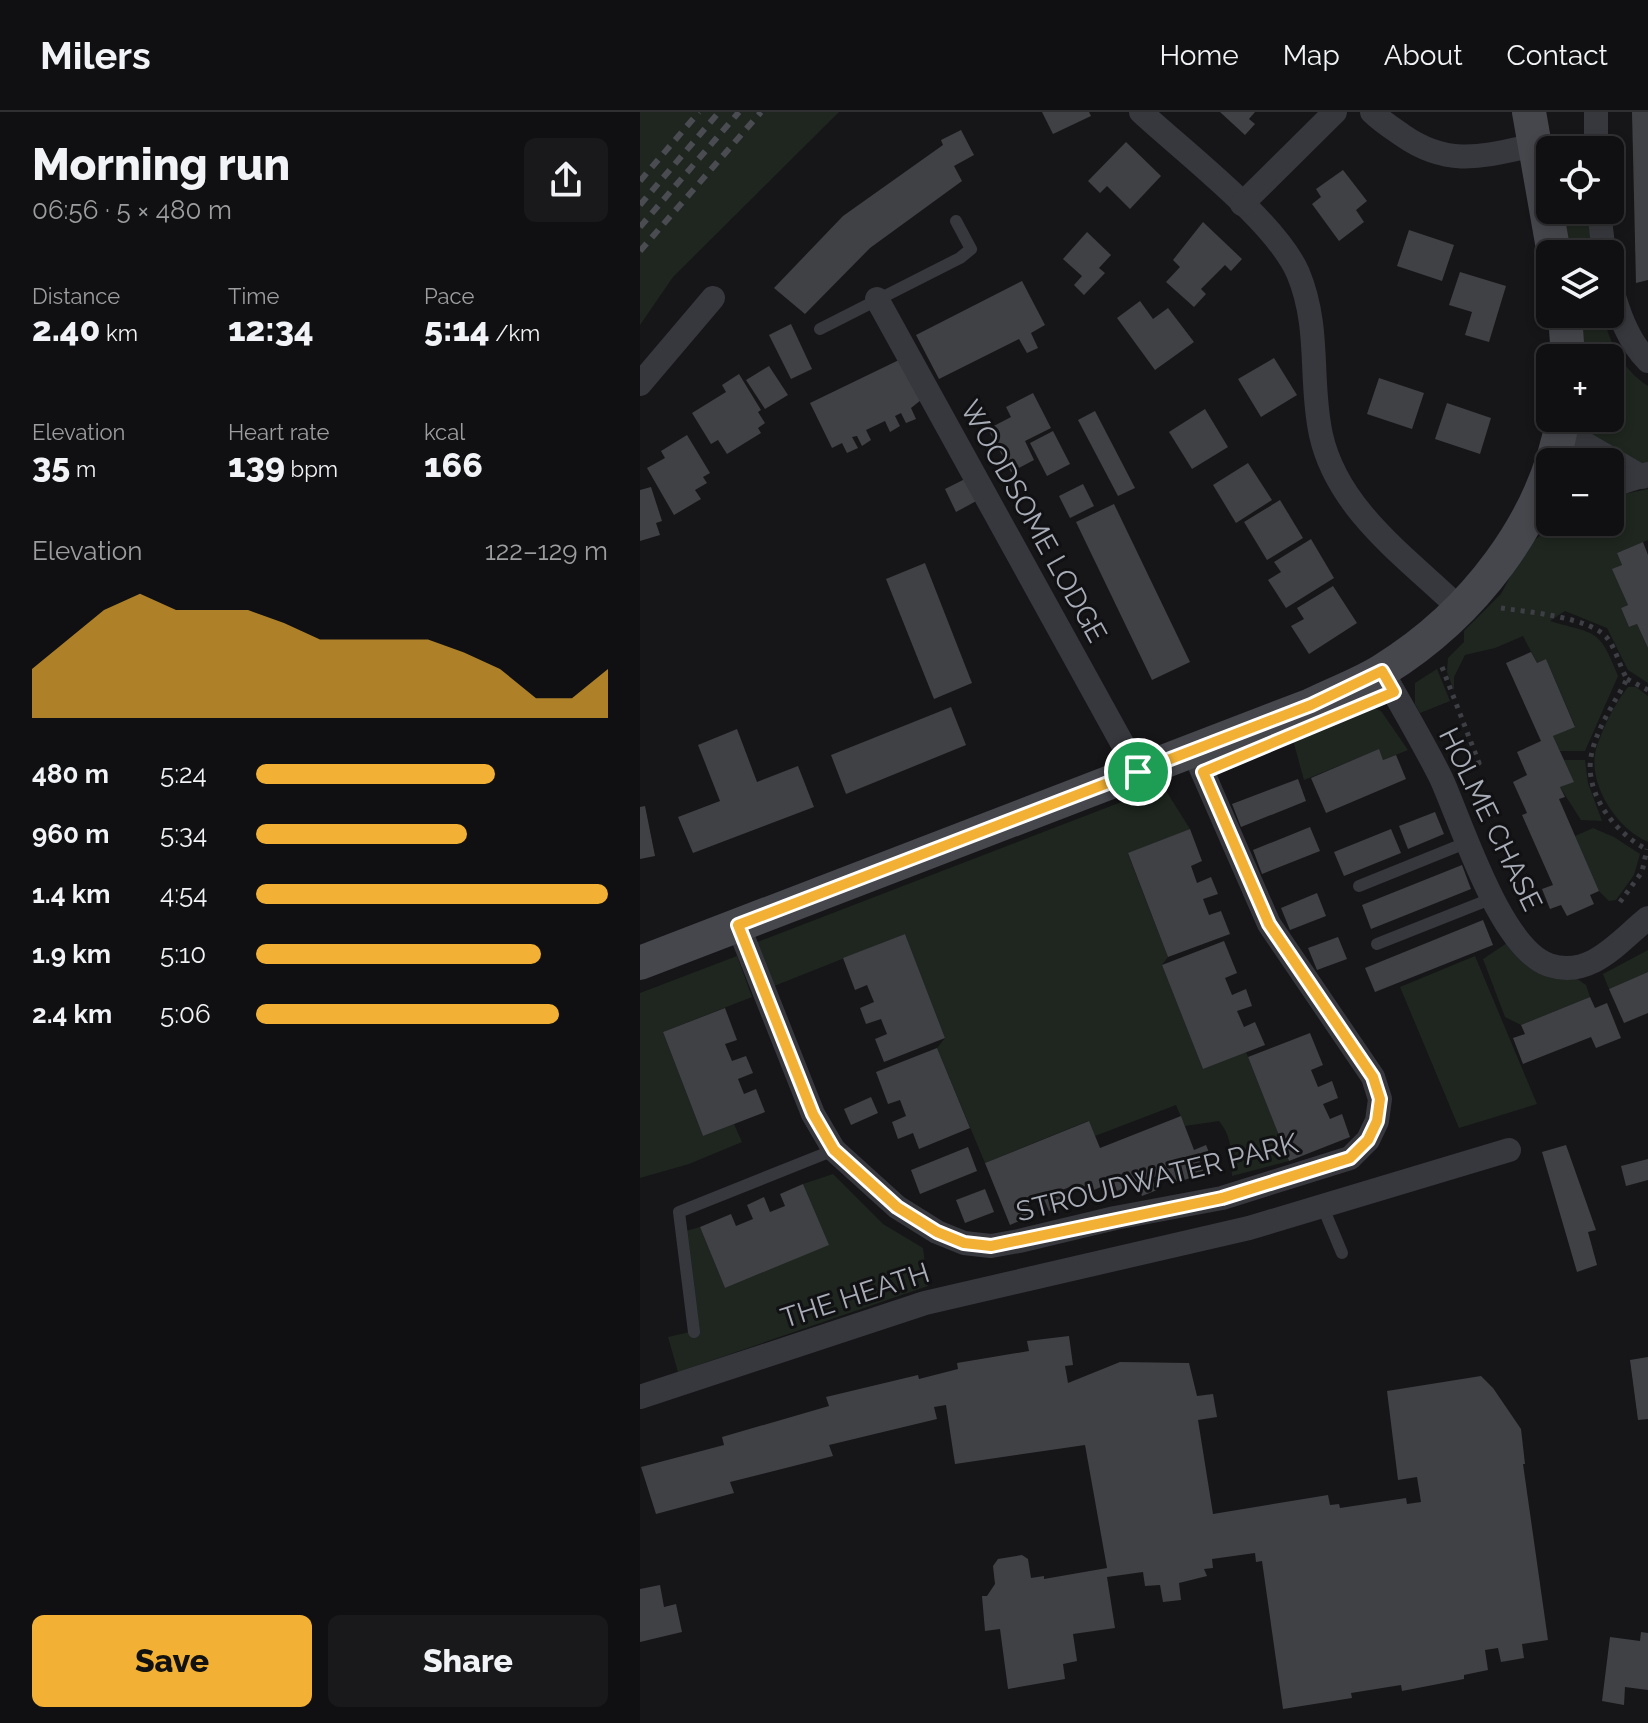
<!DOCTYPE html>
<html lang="en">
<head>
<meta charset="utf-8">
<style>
	body { margin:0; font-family:Raleway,sans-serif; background:#19191b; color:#f1f3f6; height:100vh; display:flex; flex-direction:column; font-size:30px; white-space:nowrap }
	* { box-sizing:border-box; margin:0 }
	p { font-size:26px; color:#9c9d9f }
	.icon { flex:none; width:44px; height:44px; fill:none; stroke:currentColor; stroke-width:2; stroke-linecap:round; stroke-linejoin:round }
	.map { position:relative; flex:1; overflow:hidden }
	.side { display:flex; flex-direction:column; background:#101012; width:640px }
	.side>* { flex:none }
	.fabs { position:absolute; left:896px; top:24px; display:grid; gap:16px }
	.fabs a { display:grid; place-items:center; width:88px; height:88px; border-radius:12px; background:#101012; box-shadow:0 4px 12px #0003,0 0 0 2px #303032; font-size:40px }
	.pin { position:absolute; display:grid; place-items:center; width:68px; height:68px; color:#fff; margin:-34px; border:4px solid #fff; border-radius:50%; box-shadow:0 2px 8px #0007 }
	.round { display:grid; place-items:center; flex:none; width:84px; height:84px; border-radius:12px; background:#19191b }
	.headline { display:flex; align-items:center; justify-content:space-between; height:136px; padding:0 32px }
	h1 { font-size:44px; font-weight:800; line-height:60px }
	.figures { display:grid; grid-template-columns:repeat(3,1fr); gap:12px; height:136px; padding:8px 32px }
	.figures div { display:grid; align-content:center }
	.figures b { font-size:34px; font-weight:800 }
	.figures small { font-size:22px; font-weight:400 }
	.figures p { font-size:22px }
	.chart { height:224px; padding:16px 32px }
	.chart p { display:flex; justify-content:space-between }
	.chart svg { width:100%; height:144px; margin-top:8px; fill:#f2b134; opacity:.7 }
	.primary-button { display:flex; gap:16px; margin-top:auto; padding:16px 32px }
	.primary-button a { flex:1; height:92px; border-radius:12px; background:#f2b134; color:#111; font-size:32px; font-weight:800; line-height:92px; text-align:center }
	.primary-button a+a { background:#19191b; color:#f1f3f6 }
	ul { padding:0 32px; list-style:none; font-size:26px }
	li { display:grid; grid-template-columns:128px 96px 1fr; align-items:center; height:60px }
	li i { height:20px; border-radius:10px; background:#f2b134 }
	header { display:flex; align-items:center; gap:48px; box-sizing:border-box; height:112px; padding:0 40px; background:#101012; border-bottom:2px solid #303032 }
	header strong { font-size:38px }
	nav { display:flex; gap:44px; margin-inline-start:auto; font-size:28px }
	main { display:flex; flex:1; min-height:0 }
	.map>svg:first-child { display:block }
	.green { fill:#1e261f }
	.building { fill:#404145 }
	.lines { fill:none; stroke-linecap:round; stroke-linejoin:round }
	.path { stroke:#3d3f44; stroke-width:5; stroke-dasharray:4 6; stroke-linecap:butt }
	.lane { stroke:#37383d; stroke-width:12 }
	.street { stroke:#37383d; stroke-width:24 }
	.secondary { stroke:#45474d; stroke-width:34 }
	.rail { stroke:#4a4c52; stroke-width:6; stroke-dasharray:10 8; stroke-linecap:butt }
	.route-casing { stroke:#fff; stroke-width:16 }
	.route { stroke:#f2b134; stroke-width:10 }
	.labels { text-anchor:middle; stroke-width:6; stroke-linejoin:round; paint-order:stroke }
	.street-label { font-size:28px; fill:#a8adb8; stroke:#111113 }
</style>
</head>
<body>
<header>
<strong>Milers</strong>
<nav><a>Home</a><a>Map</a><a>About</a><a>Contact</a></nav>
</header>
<main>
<section class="side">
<div class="headline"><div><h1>Morning run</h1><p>06:56 · 5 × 480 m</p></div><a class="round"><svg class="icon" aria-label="share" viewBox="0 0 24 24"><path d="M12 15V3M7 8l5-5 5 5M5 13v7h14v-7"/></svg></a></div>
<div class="figures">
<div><p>Distance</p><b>2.40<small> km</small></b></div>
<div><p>Time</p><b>12:34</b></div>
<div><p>Pace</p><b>5:14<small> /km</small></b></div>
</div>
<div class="figures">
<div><p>Elevation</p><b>35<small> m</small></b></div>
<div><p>Heart rate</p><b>139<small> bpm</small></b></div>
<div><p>kcal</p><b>166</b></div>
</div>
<div class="chart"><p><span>Elevation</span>122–129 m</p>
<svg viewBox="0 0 160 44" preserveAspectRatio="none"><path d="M0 44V29L10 20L20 11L30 6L40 11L50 11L60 11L70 15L80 20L90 20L100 20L110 20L120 24L130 29L140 38L150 38L160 29V44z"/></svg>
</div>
<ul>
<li><b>480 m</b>5:24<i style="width:68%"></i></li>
<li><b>960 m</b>5:34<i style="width:60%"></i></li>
<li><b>1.4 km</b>4:54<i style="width:100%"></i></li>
<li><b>1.9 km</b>5:10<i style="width:81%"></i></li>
<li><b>2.4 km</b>5:06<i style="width:86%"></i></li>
</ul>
<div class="primary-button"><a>Save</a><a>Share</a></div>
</section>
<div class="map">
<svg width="1008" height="1611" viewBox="0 0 1008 1611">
	<rect width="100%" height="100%" fill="#161618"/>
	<g class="green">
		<path d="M0,0h199l-166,165 -33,48z"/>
		<path d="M910,98h49l5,44h-50z"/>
		<path d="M925,202h38c6,29 20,56 45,72v93l-85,-61h47v-60h-42z"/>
		<path d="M1008,377v51l-31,13 5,12 -9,4 15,36 -7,3 8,19 8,-3 11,24v35l-20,-13 -21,-42 -42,-17 -15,10c46,14 49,6 68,55l-33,75h-25l-7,-15 22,-10 -29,-67 -9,4 -14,-27 -28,12 -30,7 -11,22v14l-7,-19 1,-14 16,-16v-11l37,-37 23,-44 24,-22 10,-6h52v-25z"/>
		<path d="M797,557l13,32 -30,12 -5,-9v-21z"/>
		<path d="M988,575h8l12,9v146c-31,-13 -61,-58 -52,-93 6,-20 19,-46 32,-62z"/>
		<path d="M734,596l7,3 27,39 -25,10 -5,-10 -74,30 -11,-40z"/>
		<path d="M924,648h21l3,23 14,38 -21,-1 -21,-33 13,-6z"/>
		<path d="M523,674l27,43 -62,25 40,103 -6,8 41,104 43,-17 43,109 -57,15c-1,-21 1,-38 -13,-55l-34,5 -9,-21 -81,31 -7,-15 -103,42 -48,-115 8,-10 -40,-104 -141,56 -17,-44z"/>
		<path d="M953,716l21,9 26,17 -6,21 -18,25 -7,1 -10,-10 -24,-55z"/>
		<path d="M867,831l69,35 10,7 4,12 -69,28 -16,-8 -22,-58z"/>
		<path d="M1008,838v22l-39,17 -6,-15z"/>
		<path d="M97,844l15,41 -89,35 40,104 31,-12 8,18 -53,22 -49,14v-185z"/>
		<path d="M835,844l62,148 -78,24 -59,-141z"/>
		<path d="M193,1062l50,50 40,24 5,38 -250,86 -10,-35 26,-6 -12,-99 18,-5 25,61 103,-43 -25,-61z"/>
	</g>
	<g class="building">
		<path d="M402,0h47l2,4 -38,18z"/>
		<path d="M580,0h35l-6,7 6,5 -10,11z"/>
		<path d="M992,0h16v168l-12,3z"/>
		<path d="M321,18l13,25 -20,11 8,15 -92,67 -65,66 -31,-26 69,-72 100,-71 -2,-5z"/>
		<path d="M486,30l35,34 -31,33 -23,-23 -7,7 -12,-12z"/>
		<path d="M703,58l24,31 -11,9 8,12 -25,19 -27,-37 9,-7 -5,-8z"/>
		<path d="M563,110l39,37 -11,12 -6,-6 -24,24 5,5 -12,13 -28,-25 14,-15 -7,-7z"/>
		<path d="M769,118l45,15 -12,36 -45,-15z"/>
		<path d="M447,120l24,23 -12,13 6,5 -21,22 -10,-10 8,-9 -19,-17z"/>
		<path d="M820,160l46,14 -17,56 -24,-7 7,-23 -23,-7z"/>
		<path d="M382,169l23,44 -14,8 7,15 -11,5 -8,-14 -80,40 -23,-44z"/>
		<path d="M500,189l13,18 15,-11 26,34 -39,28 -38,-52z"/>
		<path d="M151,212l21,45 -21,10 -22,-44z"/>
		<path d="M634,246l23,37 -36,22 -23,-38z"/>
		<path d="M261,247l20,41 -10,8 5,11 -10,4 -5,-10 -6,3 5,10 -10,6 -5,-11 -19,9 5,10 -9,6 -5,-10 -5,1 6,11 -11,5 -5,-10 -10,5 -22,-45z"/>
		<path d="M129,254l19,29 -23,14 -19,-29z"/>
		<path d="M99,262l22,36 -3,2 7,11 -7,5 3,5 -34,21 -9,-14 -7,4 -19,-31 34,-21 -4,-7z"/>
		<path d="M739,266l45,15 -12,36 -45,-15z"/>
		<path d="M393,281l18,35 -26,13 9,19 -23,12 -23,-43 23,-12 -5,-10z"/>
		<path d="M807,291l44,15 -11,36 -45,-15z"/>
		<path d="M565,297l23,38 -36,22 -23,-37z"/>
		<path d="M455,299l40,77 -17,8 -40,-76z"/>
		<path d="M413,319l17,33 -23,12 -17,-33z"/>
		<path d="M47,323l23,38 -7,4 4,6 -12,7 6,9 -27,16 -27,-47 18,-10 -4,-7z"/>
		<path d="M608,351l24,37 -36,23 -23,-38z"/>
		<path d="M329,365l11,22 -24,13 -11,-23z"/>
		<path d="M443,372l11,22 -24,12 -11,-22z"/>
		<path d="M11,375l11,34 -6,2 4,12 -20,6v-51z"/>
		<path d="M640,388l23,38 -36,22 -23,-38z"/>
		<path d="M474,392l76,158 -38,18 -76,-158z"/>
		<path d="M671,427l23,39 -48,30 -18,-28 13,-8 -7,-10z"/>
		<path d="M1003,430l5,13v93l-11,-24 -8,3 -8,-19 7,-3 -16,-36 10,-4 -5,-12z"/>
		<path d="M285,451l47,120 -38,16 -48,-120z"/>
		<path d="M693,474l24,37 -48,31 -18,-28 13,-7 -7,-11z"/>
		<path d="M891,540l6,11 9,-4 29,68 -22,9 21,46 -14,5 5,10 -6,2 40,92 -9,4 4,9 -27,12 -6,-11 -11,4 -8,-20 11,-4 -31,-70 5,-2 -14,-31 14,-7 -10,-23 24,-11 -35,-78z"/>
		<path d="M311,595l15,38 -120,49 -15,-39z"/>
		<path d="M97,617l20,53 41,-16 16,41 -121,46 -15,-36 42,-16 -22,-56z"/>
		<path d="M739,637l4,11 13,-5 10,24 -80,34 -15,-35z"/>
		<path d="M658,667l8,22 -65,26 -9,-23z"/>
		<path d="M5,694l10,50 -15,3v-52z"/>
		<path d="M795,700l9,22 -36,15 -9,-23z"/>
		<path d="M670,715l10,24 -58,23 -9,-24z"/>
		<path d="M550,717l12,32 -11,5 6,17 14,-6 7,17 -15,5 6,16 12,-4 9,23 -62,23 -40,-104z"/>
		<path d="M751,717l10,24 -57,23 -10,-24z"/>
		<path d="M822,753l9,24 -100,40 -9,-24z"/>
		<path d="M677,781l9,23 -36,14 -9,-22z"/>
		<path d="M843,808l10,25 -118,47 -10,-24z"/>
		<path d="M265,822l40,104 -61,24 -9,-23 12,-5 -6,-15 -15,5 -6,-16 14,-6 -7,-17 -12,5 -12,-32z"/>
		<path d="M698,825l9,22 -30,11 -9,-22z"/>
		<path d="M584,829l13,32 -12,5 7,17 14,-6 6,17 -15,5 7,16 11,-5 10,23 -62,24 -41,-104z"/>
		<path d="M1008,860v41l-24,10 -15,-34z"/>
		<path d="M950,885l5,11 12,-5 14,35 -25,10 -5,-11 -68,27 -10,-26 12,-4 -4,-9z"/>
		<path d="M85,896l12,32 -12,4 7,17 14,-5 7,17 -15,6 6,15 12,-5 9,23 -62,24 -40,-104z"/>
		<path d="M670,921l13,32 -12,5 7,17 14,-6 6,17 -15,6 7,15 12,-5 8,23 -61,24 -41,-104z"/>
		<path d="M297,936l33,80 -51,21 -6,-16 -15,6 -6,-17 14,-6 -6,-16 -12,4 -12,-32z"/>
		<path d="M231,985l7,16 -27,12 -7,-16z"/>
		<path d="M541,1004l13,34 12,-5 4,10 -11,5 5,13 -31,11 -5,-12 -16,6 5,12 -15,6 -5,-13 -20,8 -4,-9 -31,13 -5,-11 -17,7 6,14 -17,6 -6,-14 -15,6 5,12 -23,10 -25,-62 104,-42 11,27z"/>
		<path d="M926,1033l30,85 -8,2 9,33 -20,7 -35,-120z"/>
		<path d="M328,1035l9,24 -57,23 -9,-24z"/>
		<path d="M1008,1047v21l-22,6 -5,-20z"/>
		<path d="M163,1072l26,61 -104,43 -25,-61 31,-13 5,12 17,-7 -6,-14 17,-8 6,15 15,-6 -5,-12z"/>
		<path d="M345,1077l9,23 -29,11 -9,-23z"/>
		<path d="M429,1224l4,29 -8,1 3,17 52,-21 69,1 8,33 16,-2 4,23 -19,3 15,94 115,-19 2,10 9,-1 1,4 66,-10 1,6 14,-2 -4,-25 -19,3 -11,-89 94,-15 12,12 28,41 4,35h-2l25,176 -26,4 2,14 -23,4 -3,-14 -13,2 3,20 -24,5v4l-62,12 -1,-6 -50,8 1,5 -69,11 -21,-148 -6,1 -1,-9 -43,6 1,9 -9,1 3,7 -28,7 2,17 -18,2 -3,-17 -15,1 -2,-14 -36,5 8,51 -42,6 4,27 -14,3 2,15 -57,10 -8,-60 -15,2 -3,-35h5l8,-12 -2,-18 5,-7 24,-4 6,4 3,19 13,-2v3l63,-11 -22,-123 -130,19 -9,-59 -12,2 3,12 -108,26 4,11 -103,26 4,11 -78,21 -15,-47 83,-22 -2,-8 107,-31 -3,-9 92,-22 1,4 39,-10 -1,-6 72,-12 -2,-10z"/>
		<path d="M1008,1245v62l-10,1 -8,-60z"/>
		<path d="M20,1473l4,22 12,-3 6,28 -42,10v-53z"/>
		<path d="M1001,1520l7,1v57l-23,-3 -1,18 -22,-4 8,-64 30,4z"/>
	</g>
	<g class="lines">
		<g class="path">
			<path d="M918,417l13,-7"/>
			<path d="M861,496c26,4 91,9 107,31 8,11 12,28 19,40 -12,23 -29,47 -35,73 -10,39 22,80 54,97"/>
			<path d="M802,555l37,96 -14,6"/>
			<path d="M987,567l21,11"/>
			<path d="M980,790l22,-30 5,-23"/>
		</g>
		<g class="lane">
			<path d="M180,217l140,-71 11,-9 -15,-28"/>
			<path d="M719,774l109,-44"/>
			<path d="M737,832l116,-46"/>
			<path d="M682,1093l20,48"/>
			<path d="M54,1220l-15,-120 155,-62"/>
		</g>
		<g class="street">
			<path d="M501,0c43,40 135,110 157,161 23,55 11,108 23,162 17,76 87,123 139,174"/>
			<path d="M732,0c9,9 20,16 30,23 47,33 82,21 133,10"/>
			<path d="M956,0v38"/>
			<path d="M602,92l93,-92"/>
			<path d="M959,98l5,44"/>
			<path d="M970,171c8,28 17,57 38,78"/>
			<path d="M237,187l261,473"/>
			<path d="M0,272l73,-86"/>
			<path d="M922,314l15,13 65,38"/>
			<path d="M970,374l38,-12"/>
			<path d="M742,559c20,36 41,71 59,107 21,46 59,170 108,187 42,14 70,-24 99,-47"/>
			<path d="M98,813l75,189 21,36 63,57 40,25 27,11 27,3 28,-5 96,-23 107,-20 128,-40 18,-18 9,-19 3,-22 -7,-22 -104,-153 -76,-174"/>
			<path d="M0,1285l285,-94 324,-75 260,-78"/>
		</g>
		<g class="secondary">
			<path d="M889,0l25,142"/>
			<path d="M925,202l3,44"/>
			<path d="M0,851l671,-258c24,-12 50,-21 72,-35 89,-55 162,-148 180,-252"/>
		</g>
		<g class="rail">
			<path d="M0,69l59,-69"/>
			<path d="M0,93l79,-93"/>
			<path d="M0,115l99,-115"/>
			<path d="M0,139l121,-139"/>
		</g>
	</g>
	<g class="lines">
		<defs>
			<path id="route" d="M742,559l12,21 -191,80 66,152 104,153 7,22 -3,22 -9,19 -18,18 -128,40 -231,48 -27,-3 -27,-11 -40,-25 -63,-57 -21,-36 -75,-189 573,-220z"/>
		</defs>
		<use href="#route" class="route-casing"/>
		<use href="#route" class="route"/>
	</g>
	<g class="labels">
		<g class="street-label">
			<text transform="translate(394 409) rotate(61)" y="10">WOODSOME LODGE</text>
			<text transform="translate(851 707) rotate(64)" y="10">HOLME CHASE</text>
			<text transform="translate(517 1065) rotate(-14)" y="10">STROUDWATER PARK</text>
			<text transform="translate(215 1183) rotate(-18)" y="10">THE HEATH</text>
		</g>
	</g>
</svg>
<div class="fabs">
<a><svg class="icon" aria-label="locate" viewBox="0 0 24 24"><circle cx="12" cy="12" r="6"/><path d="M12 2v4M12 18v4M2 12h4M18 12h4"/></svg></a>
<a><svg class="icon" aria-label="layers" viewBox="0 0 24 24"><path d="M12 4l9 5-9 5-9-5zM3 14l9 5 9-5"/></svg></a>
<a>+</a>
<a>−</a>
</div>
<div class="pin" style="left:498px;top:660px;background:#1e9e55"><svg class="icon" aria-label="arrive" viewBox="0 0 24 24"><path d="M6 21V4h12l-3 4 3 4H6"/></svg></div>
</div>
</main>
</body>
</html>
